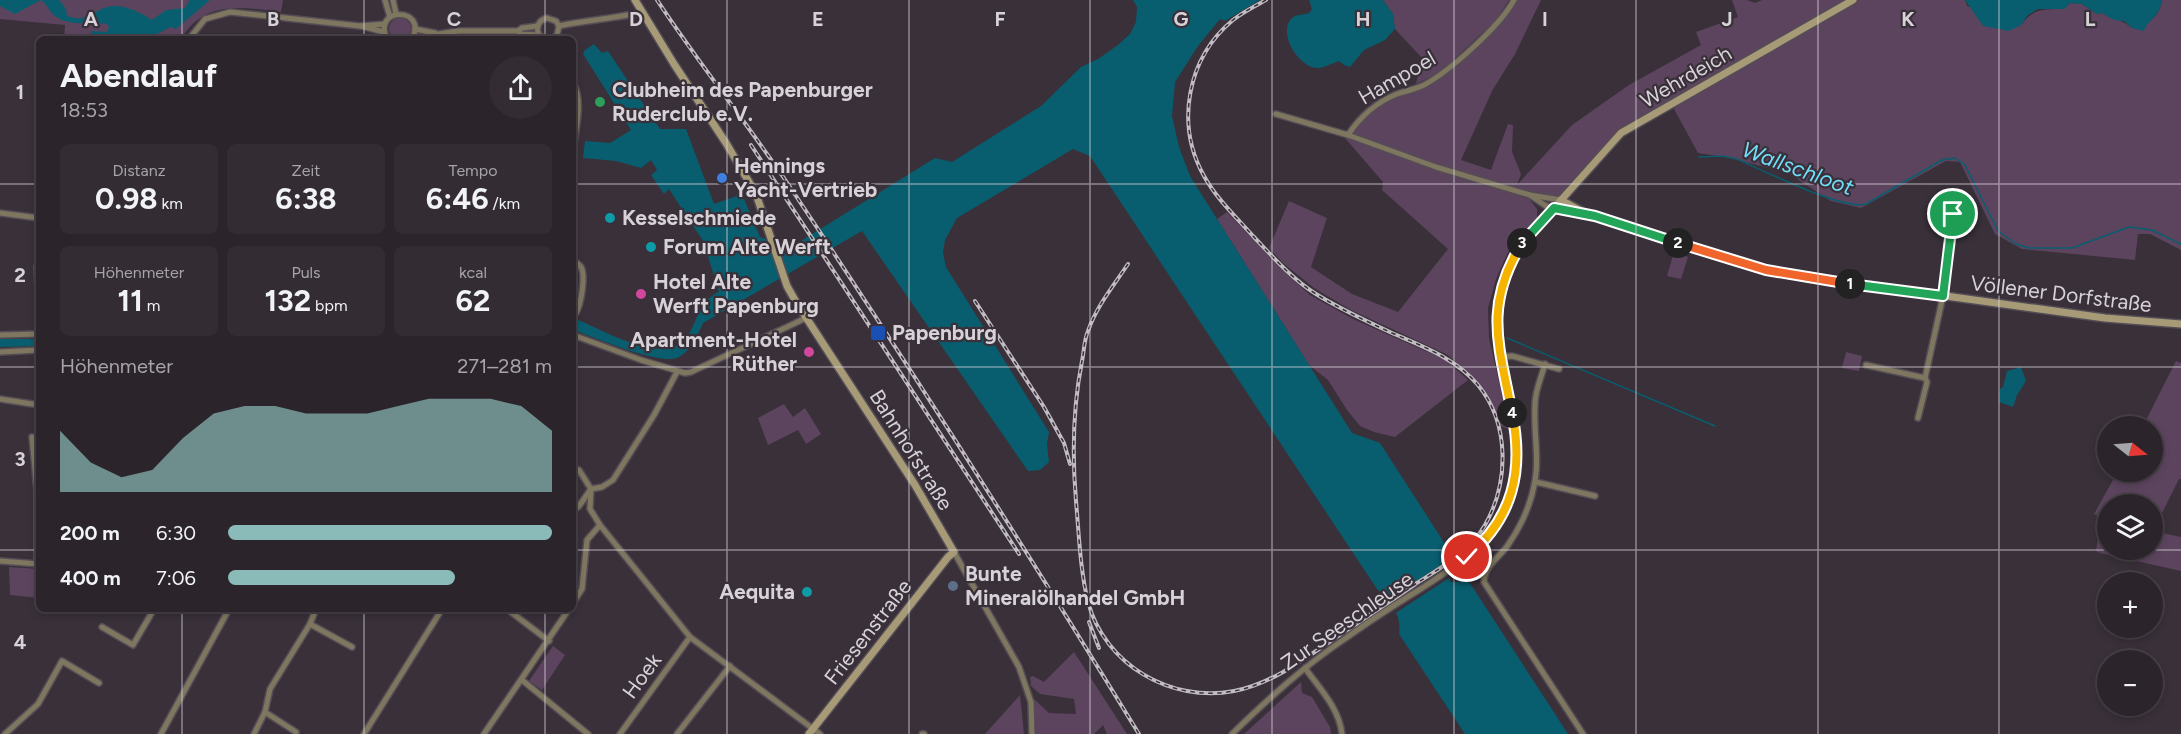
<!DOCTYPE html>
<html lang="de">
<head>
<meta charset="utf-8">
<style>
	body { margin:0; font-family:Figtree,sans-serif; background:#332c33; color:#f1f3f6; height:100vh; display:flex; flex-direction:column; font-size:22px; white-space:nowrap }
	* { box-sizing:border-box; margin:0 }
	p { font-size:20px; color:#a6a4a9 }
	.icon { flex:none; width:33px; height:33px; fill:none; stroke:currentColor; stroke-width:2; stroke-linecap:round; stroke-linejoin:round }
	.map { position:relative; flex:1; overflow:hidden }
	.side { position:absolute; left:36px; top:36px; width:540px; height:576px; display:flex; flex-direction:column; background:#2b242b; border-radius:9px; box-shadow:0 3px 9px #0003,0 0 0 2px #474147 }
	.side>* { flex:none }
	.needle { width:39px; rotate:107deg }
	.fabs { position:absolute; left:2097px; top:416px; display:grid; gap:12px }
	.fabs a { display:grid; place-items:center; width:66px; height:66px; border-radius:50%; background:#2b242b; box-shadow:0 3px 9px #0003,0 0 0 2px #474147; font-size:30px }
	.pin { position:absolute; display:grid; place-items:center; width:51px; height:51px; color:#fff; margin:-26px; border:3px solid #fff; border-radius:50%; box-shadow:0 2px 6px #0007 }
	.km { position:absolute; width:30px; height:30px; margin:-15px; border-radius:50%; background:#222; color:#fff; font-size:16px; line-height:30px; text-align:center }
	.round { display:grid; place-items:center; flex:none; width:63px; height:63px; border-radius:32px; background:#332c33 }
	.head { display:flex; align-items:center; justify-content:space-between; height:102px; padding:0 24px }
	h1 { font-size:33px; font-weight:700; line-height:45px }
	.metrics { display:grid; grid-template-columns:repeat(3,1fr); gap:9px; height:102px; padding:6px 24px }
	.metrics div { display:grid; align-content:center; border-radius:9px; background:#332c33; text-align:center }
	.metrics b { font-size:30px; font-weight:700 }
	.metrics small { font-size:16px; font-weight:400 }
	.metrics p { font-size:16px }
	.chart { height:168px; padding:12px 24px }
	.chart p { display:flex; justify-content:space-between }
	.chart svg { width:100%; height:108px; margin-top:6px; fill:#8bbbb9; opacity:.7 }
	ul { padding:0 24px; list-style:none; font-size:20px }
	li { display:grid; grid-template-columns:96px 72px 1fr; align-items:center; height:45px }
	li i { height:15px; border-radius:8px; background:#8bbbb9 }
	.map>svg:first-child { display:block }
	.green { fill:#5c445e }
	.water { fill:#085e6f }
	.pier { fill:#393039 }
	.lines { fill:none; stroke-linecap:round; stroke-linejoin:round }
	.stream { stroke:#085e6f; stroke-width:1.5 }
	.street-casing { stroke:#554d56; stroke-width:8 }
	.secondary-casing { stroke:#554d56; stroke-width:10 }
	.street { stroke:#7e765f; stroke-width:5 }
	.secondary { stroke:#a79b77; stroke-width:7 }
	.rail-casing { stroke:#c1bcc2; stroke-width:4 }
	.rail { stroke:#393039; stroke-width:1.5; stroke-dasharray:4.5; stroke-linecap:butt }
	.split-1-casing { stroke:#fff; stroke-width:12 }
	.split-2-casing { stroke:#fff; stroke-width:12 }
	.split-3-casing { stroke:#fff; stroke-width:12 }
	.split-4-casing { stroke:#fff; stroke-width:12 }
	.split-5-casing { stroke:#fff; stroke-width:12 }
	.split-1 { stroke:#22a559; stroke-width:8 }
	.split-2 { stroke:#f0652b; stroke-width:8 }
	.split-3 { stroke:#22a559; stroke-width:8 }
	.split-4 { stroke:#f5b400; stroke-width:8 }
	.split-5 { stroke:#f5b400; stroke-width:8 }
	.grid { fill:none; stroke:#d7d2d8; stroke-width:1.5; stroke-opacity:0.55 }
	.leisure-dot { fill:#2e9e5b; stroke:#393039; stroke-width:2 }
	.shop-dot { fill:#3f7fe0; stroke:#393039; stroke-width:2 }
	.culture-dot { fill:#0f9aa8; stroke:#393039; stroke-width:2 }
	.hotel-dot { fill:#d1479c; stroke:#393039; stroke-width:2 }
	.transit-dot { fill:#1a4fb4; stroke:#393039; stroke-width:2 }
	.service-dot { fill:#5c6f8a; stroke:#393039; stroke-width:2 }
	.labels { text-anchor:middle; stroke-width:4.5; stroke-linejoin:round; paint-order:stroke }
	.street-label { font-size:21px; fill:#d7d2d8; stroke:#393039 }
	.poi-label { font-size:21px; font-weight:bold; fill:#d7d2d8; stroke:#393039; text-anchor:start }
	.water-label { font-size:22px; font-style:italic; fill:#70def9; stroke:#393039 }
	.grid-label { font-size:20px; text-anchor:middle; font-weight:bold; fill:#d7d2d8; stroke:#393039; stroke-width:4.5; stroke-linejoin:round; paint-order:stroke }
</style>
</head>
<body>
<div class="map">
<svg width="2181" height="734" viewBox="0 0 2181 734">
	<rect width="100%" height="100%" fill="#393039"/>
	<g class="green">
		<path d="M0,0h283l-2,12c-39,-5 -77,-12 -100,27h-117l1,-14 -65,-6z"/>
		<path d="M1383,0h126l-14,21 -55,51 -24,12 6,-26 -27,-29 -2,-15z"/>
		<path d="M1518,0h23l-26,54 -23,37 -31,69 30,10 17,-46 5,1 -1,27 9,22 -4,11 55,-60 57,-40 72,-40 -5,-13 42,-15 -6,-17h15l8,3 7,-3h85l-227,132 -62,65 -43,-9 -3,5 17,6 8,10v9l-29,34 -12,27 -8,29 1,30 21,92 -9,-4 -22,-42 -31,-29 -97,-45 -37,-22 -31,-25 -14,-15 20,-47 38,17 -16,49 41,27 46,18 50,-63 -66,-59 1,-8 -38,-44h5c12,-19 28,-32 48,-41 9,-3 18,-5 27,-9 25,-13 79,-63 93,-88z"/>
		<path d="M1859,0h106l2,6 54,19c12,-17 24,-16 43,-16l6,-6 12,1 15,10 5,-1c11,6 21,7 30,15 17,-4 27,-10 30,-28h19v250l-31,-16h-12l-3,26 -113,-11 -27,-15 -35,-72 -14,-1 -85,47 -30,-7 -43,-28 -58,-15 -32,-5 -24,-44 6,-7z"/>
		<circle cx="400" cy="29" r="11"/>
		<path d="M1227,212l54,57 29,26 43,24 93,41 22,20 -73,57 -21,-5 -14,-6 -13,-16 -19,-30 -19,-15 -92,-146z"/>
		<path d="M1674,252l14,5 -7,22 -14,-3z"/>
		<path d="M1846,352l16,4 -3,15 -17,-3z"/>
		<path d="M2176,361l5,2v116h-2l-26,52 28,6v34l-81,-18 -4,-2 2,-14 9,-12 1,24h44v-45h-44l-1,16 -13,-6 24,-43h34v-45h-9z"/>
		<path d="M784,404l9,13 12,-9 16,26 -15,10 -8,-14 -30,15 -10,-27z"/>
		<path d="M9,567l30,2v29l-29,-3z"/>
		<path d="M553,646l12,9 -23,35 -13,-9z"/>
		<path d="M1074,652l53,82h-20l-4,-9 -9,9h-58l-2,-35 15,14 27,1 -2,-15 -34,-5 -9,-8 -1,-9 3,-1 11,6z"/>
		<path d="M1301,682l1,11 10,4 18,30 1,7h-87z"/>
		<path d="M1020,695l4,39h-39z"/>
	</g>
	<g class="water">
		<path d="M0,0h59l7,9 1,7c20,7 23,-4 40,-9 15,-4 33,5 45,13l14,-10 19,-2 5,-8h20l-34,29 -5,-2 -25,12h-55v-8l16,1 2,-5 -2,-3c-16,-2 -35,2 -49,-6 -8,-4 -10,-13 -17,-18l-26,14 -15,-8z"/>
		<path d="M1133,0h127l-35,21 -5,-2 -22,27 -23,36 -3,34 7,31 11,29 162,257 28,10 67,104 -4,16 8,19h7l8,-5 102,157h-103l-66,-100c3,-18 -8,-34 -22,-45l-287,-433 -17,-7 -116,69 -12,22 -2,13 3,14 103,165 -2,12 2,18 -9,8 -12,1 -166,-240 -159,92c-6,13 -11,27 -24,34 -18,10 -84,-20 -106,-27v-12c26,9 88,49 112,21 9,-10 11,-25 20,-36 3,-5 9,-8 14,-12l-16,-50 -34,-52 -5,5 -13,-19 6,-5 -6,-10 -10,8 -25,-7 -33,-3 2,-17 25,2 21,-13 -48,-76 2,-4 9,-6 8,9 6,-2 52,78h26l28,75 28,-10 18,43 20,7h16l139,-86 17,4 89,-56 40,-39 17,-8 20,-14 12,-11 6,-12 1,-15z"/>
		<path d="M1309,0h74l10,14 2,15 -10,11 -21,10 -14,17 -6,-2 -5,-4c-7,2 -14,7 -22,7 -19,-1 -40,-36 -25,-50 4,-4 12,-3 17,-5l3,-4z"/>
		<path d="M1965,0h197c-3,18 -14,19 -18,31l-12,-3 -8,-7 -10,-1 -12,-7 -5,1 -15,-10 -12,-1 -6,6h-26l-10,6 -7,10 -12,6 -26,-5z"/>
		<path d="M0,339h39v7l-39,1z"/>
		<path d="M2021,367l5,14 -9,14 -4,12 -14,-5 1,-13 3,-2 4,-16z"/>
	</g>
	<path class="pier" d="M1447,561l5,15 -58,38 -8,-13z"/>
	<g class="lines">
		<g class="stream">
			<path d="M1699,157l23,-1 15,3c25,11 107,52 129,45l76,-44 13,-2 10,7 33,66 18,13 13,4h43l57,-21 23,3 29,14"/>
			<path d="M1507,338l208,88"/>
		</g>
		<defs>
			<g id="street">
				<path d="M385,0l5,17"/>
				<path d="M393,0l3,14"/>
				<path d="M361,26l23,6"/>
				<path d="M559,26c27,-6 55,-7 83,-14"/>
				<path d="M415,29l20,4"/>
				<path d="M518,31l4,-3 16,-2"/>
				<path d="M413,38l45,-7h60l3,3 18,1"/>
				<path d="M189,39l16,-20 25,-7 130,14 25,-2"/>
				<path d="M387,39c-16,-33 42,-32 25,0"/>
				<path d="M545,39l-6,-4c-4,-8 0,-15 8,-17l9,3 3,5 -2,9 -5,4"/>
				<path d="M573,82c11,21 2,47 0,70"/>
				<path d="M1276,114l72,21 88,32 94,28 31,5"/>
				<path d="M1348,135c12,-18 29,-33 49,-41 9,-3 19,-5 27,-9 26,-14 76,-59 90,-85"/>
				<path d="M0,213l39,5"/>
				<path d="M573,260c3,2 6,4 8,7 5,9 0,37 -5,46l-3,-1"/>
				<path d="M39,261l-2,6 2,41"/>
				<path d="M0,335l39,-1"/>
				<path d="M573,335l68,25 44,13 6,-1 115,-54"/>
				<path d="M0,352l39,-2"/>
				<path d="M1500,357l12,-1 47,13"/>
				<path d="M1545,364c-4,14 -10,27 -10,40 -2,39 8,60 -6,100 -5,15 -12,28 -21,41 -8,12 -24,21 -24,37l99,152"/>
				<path d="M1866,365l59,13 18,-82 10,-82 -1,-14"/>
				<path d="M0,399l39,6"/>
				<path d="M1918,418l9,-36 -2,-4"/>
				<path d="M32,437l5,54v73"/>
				<path d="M573,468l6,2 12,19"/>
				<path d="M1536,482l59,14"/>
				<path d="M591,489l-1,20 10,16 90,112 130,97"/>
				<path d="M573,511l6,-5 12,-17 11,-2 11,-7 41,-65 23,-43"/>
				<path d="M954,552l65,115 12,35 1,32"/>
				<path d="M0,561l39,3"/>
				<path d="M573,603l9,-14 5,-49 13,-15"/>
				<path d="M507,609l42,32"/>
				<path d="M310,624l42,23"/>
				<path d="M102,627l31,18 21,-36"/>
				<path d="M1305,668c15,21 34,40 37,66"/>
				<path d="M522,680l66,54"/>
				<path d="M265,712l31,20"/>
				<path d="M5,734l33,-30 24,-43 37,22"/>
				<path d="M161,734l68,-125"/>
				<path d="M254,734l11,-22 5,-23 40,-65 6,-15"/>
				<path d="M364,734l78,-125"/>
				<path d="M484,734l85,-125"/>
				<path d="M620,734l70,-97"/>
				<path d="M677,734l53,-68"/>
				<path d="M922,734h2"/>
				<path d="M1232,734c36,-35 72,-68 114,-96 25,-18 50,-34 76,-50 30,-20 62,-38 80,-72 47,-88 -36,-165 9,-256 11,-20 27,-36 43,-52l-8,-2 -16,-11"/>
			</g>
			<g id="secondary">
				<path d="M635,0l39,64 52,79 30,51 31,92 9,16 119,183 39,67 -6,5 -139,177"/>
				<path d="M1853,0l-232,133 -67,75 41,8 139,45 53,13 318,44 76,6"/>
				<path d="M1561,200l24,13"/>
			</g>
		</defs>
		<use href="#street" class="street-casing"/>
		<use href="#secondary" class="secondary-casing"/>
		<use href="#street" class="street"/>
		<use href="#secondary" class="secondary"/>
		<defs>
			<g id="rail">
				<path d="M657,0c44,67 95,129 139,196 118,177 232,357 343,538"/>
				<path d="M751,145l268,409"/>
				<path d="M1128,264c-14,21 -32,43 -40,67 -4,9 -4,21 -6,30 -9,46 -10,94 -6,140 3,34 4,68 12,101 17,63 83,101 146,89 44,-8 84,-43 122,-67 19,-13 39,-26 58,-39 26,-17 55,-32 71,-60 24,-42 25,-101 -7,-140 -23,-27 -54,-38 -86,-52 -26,-12 -52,-24 -76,-39 -24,-15 -44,-38 -63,-58 -17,-19 -37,-38 -49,-60 -29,-52 -17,-118 29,-156 10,-8 22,-14 33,-20"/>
				<path d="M975,301l69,106 20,36 6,21"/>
				<path d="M1089,622l10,26"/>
			</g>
		</defs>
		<use href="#rail" class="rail-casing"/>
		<use href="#rail" class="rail"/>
	</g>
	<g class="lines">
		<defs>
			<path id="split-1" d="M1850,284l93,12 10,-82"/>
			<path id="split-2" d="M1678,243l88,27 84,14"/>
			<path id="split-3" d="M1522,243l32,-35 41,8 83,27"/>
			<path id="split-4" d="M1512,413c-13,-68 -29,-106 10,-170"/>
			<path id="split-5" d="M1467,557c46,-39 57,-86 45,-144"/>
		</defs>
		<use href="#split-1" class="split-1-casing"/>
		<use href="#split-2" class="split-2-casing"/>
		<use href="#split-3" class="split-3-casing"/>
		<use href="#split-4" class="split-4-casing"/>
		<use href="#split-5" class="split-5-casing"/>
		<use href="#split-1" class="split-1"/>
		<use href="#split-2" class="split-2"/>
		<use href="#split-3" class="split-3"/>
		<use href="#split-4" class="split-4"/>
		<use href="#split-5" class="split-5"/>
	</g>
	<path class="grid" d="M182,0v39M364,0v39M545,0v39M727,0v734M909,0v734M1090,0v734M1272,0v734M1454,0v734M1636,0v734M1818,0v734M1999,0v734M0,184h39M573,184h1608M0,367h39M573,367h1608M0,550h39M573,550h1608M182,609v125M364,609v125M545,609v125"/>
	<circle class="leisure-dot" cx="600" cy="102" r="6"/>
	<circle class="shop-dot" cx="722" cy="178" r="6"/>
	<g class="culture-dot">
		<circle cx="610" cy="218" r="6"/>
		<circle cx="651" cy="247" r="6"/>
		<circle cx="807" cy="592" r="6"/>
	</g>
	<g class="hotel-dot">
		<circle cx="641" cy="294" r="6"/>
		<circle cx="809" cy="352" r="6"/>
	</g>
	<rect class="transit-dot" x="870" y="325" width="16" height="16" rx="3"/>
	<circle class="service-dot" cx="953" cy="586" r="6"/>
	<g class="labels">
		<g class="street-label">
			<text transform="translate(1686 77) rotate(-30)" y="7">Wehrdeich</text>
			<text transform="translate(1397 78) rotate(-30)" y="7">Hampoel</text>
			<text transform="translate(2061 294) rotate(7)" y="7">Völlener Dorfstraße</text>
			<text transform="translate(911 450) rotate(58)" y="7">Bahnhofstraße</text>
			<text transform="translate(1347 621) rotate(-35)" y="7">Zur Seeschleuse</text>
			<text transform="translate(868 632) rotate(-52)" y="7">Friesenstraße</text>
			<text transform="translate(642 676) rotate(-54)" y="7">Hoek</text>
		</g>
		<g class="poi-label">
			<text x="612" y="97">Clubheim des Papenburger<tspan x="612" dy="24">Ruderclub e.V.</tspan></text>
			<text x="734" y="173">Hennings<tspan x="734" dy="24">Yacht-Vertrieb</tspan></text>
			<text x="622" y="225">Kesselschmiede</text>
			<text x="663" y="254">Forum Alte Werft</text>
			<text x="653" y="289">Hotel Alte<tspan x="653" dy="24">Werft Papenburg</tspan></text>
			<text x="892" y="340">Papenburg</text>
			<text x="797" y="347" text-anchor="end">Apartment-Hotel<tspan x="797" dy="24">Rüther</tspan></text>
			<text x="965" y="581">Bunte<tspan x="965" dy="24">Mineralölhandel GmbH</tspan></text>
			<text x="795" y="599" text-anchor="end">Aequita</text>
		</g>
		<g class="water-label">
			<text transform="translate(1798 168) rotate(20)" y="8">Wallschloot</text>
		</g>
	</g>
	<g class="grid-label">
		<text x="91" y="26">A</text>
		<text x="273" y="26">B</text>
		<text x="454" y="26">C</text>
		<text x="636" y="26">D</text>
		<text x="818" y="26">E</text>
		<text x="1000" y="26">F</text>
		<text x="1181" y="26">G</text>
		<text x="1363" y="26">H</text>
		<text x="1545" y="26">I</text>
		<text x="1727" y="26">J</text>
		<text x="1908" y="26">K</text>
		<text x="2090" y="26">L</text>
		<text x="20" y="99">1</text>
		<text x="20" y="282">2</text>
		<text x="20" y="466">3</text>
		<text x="20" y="649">4</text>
	</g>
</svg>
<div class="fabs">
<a><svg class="needle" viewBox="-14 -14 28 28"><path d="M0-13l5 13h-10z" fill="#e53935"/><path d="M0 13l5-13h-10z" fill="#a6a4a9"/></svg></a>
<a><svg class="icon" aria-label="layers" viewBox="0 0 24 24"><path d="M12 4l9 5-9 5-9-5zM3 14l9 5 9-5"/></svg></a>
<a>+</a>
<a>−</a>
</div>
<div class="pin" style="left:1953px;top:214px;background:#1e9e55"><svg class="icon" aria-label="arrive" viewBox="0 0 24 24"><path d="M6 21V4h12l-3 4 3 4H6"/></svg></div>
<div class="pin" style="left:1467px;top:557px;background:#d93025"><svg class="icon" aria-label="check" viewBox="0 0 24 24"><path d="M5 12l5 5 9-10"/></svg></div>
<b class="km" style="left:1850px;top:284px">1</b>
<b class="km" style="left:1678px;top:243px">2</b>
<b class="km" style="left:1522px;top:243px">3</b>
<b class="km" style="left:1512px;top:413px">4</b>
<section class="side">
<div class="head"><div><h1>Abendlauf</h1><p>18:53</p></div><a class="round"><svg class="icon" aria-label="share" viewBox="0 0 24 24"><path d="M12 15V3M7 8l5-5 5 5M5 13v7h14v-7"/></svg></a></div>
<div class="metrics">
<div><p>Distanz</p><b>0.98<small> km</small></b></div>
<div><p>Zeit</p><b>6:38</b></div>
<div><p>Tempo</p><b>6:46<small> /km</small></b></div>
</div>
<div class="metrics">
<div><p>Höhenmeter</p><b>11<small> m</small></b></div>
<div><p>Puls</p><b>132<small> bpm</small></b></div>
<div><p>kcal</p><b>62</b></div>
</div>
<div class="chart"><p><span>Höhenmeter</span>271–281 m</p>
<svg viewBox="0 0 160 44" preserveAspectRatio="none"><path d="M0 44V19L10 32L20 38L30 35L40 22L50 12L60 9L70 9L80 12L90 12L100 12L110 9L120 6L130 6L140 6L150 9L160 19V44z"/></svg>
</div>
<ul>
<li><b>200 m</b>6:30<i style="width:100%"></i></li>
<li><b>400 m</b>7:06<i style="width:70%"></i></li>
</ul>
</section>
</div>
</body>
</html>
